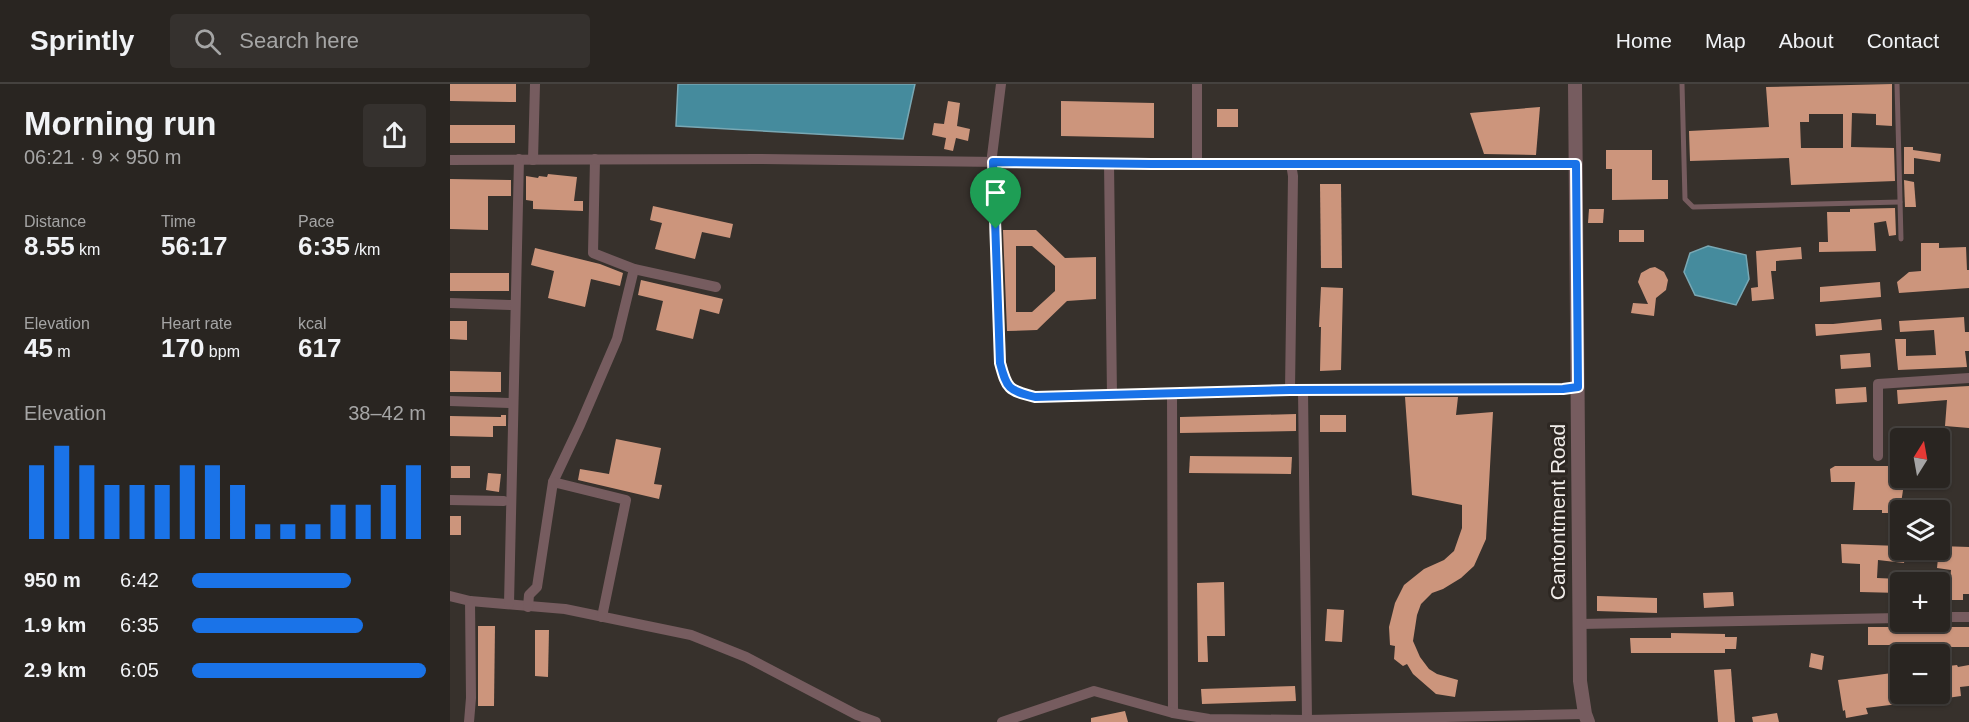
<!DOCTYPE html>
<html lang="en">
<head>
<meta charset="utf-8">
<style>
	body { margin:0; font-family:Helvetica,sans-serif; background:#35312e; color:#f1f3f6; height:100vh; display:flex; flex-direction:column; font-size:22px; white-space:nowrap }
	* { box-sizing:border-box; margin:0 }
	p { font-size:20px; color:#a5a5a5 }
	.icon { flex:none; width:33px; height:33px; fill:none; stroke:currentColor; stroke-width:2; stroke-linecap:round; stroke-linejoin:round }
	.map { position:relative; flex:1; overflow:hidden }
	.panel { display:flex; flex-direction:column; background:#292521; width:450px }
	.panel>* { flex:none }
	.needle { width:39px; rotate:11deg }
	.controls { position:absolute; left:1440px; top:344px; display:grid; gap:12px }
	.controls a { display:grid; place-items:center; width:60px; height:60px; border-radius:6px; background:#292521; box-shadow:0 2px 4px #0004,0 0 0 2px #45423f; font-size:30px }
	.pin { position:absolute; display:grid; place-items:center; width:51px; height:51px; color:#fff; margin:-62px -26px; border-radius:50% 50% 50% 0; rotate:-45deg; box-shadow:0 0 6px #0007 }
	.pin .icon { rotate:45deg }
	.round { display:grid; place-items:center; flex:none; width:63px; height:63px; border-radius:6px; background:#35312e }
	.overview { display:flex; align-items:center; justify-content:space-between; height:102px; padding:0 24px }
	h1 { font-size:33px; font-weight:600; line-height:45px }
	.figures { display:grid; grid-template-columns:repeat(3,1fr); gap:9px; height:102px; padding:6px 24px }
	.figures div { display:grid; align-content:center }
	.figures b { font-size:26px; font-weight:600 }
	.figures small { font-size:16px; font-weight:400 }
	.figures p { font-size:16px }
	.chart { height:168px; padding:12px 24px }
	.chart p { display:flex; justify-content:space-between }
	.chart svg { width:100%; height:108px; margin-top:6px; stroke:#1a73e8; stroke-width:6 }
	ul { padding:0 24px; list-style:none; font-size:20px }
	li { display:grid; grid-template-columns:96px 72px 1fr; align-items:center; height:45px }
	li i { height:15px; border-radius:8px; background:#1a73e8 }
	header { display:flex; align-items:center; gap:36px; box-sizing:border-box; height:84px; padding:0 30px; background:#292521; border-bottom:2px solid #45423f }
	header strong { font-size:28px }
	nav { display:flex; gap:33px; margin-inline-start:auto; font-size:21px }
	.search { width:420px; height:54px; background:#35312e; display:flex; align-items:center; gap:15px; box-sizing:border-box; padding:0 21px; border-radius:6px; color:#a5a5a5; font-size:22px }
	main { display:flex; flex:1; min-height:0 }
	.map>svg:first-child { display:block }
	.water { fill:#458b9d; stroke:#79a8b4; stroke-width:1.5 }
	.building { fill:#cc957c; fill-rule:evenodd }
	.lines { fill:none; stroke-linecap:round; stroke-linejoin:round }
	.service { stroke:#765c5f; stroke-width:5 }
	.minor { stroke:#765c5f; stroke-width:10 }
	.tertiary { stroke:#765c5f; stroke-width:14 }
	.route-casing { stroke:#fff; stroke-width:12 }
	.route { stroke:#1a73e8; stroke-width:8 }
	.labels { text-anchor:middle; stroke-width:6; stroke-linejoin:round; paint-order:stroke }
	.street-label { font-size:21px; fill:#f1edea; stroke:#2d2722 }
</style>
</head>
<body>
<header>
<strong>Sprintly</strong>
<div class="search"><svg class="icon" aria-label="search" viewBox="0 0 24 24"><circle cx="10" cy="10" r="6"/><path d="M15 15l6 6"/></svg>Search here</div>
<nav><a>Home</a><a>Map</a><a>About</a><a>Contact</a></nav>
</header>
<main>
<section class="panel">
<div class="overview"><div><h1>Morning run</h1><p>06:21 · 9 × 950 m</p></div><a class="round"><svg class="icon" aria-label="share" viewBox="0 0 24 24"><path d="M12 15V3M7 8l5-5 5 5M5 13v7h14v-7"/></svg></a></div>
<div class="figures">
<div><p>Distance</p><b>8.55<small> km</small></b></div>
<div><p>Time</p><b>56:17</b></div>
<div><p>Pace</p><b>6:35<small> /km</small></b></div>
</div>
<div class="figures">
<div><p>Elevation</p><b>45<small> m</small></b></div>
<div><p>Heart rate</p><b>170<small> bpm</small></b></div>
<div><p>kcal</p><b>617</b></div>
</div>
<div class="chart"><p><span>Elevation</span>38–42 m</p>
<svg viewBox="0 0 160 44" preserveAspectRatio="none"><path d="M5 44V14M15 44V6M25 44V14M35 44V22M45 44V22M55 44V22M65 44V14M75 44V14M85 44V22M95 44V38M105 44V38M115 44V38M125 44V30M135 44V30M145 44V22M155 44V14"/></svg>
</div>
<ul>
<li><b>950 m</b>6:42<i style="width:68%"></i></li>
<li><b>1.9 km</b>6:35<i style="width:73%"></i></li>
<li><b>2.9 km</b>6:05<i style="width:100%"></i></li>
</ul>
</section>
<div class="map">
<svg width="1519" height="638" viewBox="0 0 1519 638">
	<rect width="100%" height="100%" fill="#37312c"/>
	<g class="water">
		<path d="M228,0h237l-12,55 -227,-13z"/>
		<path d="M1258,162l38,9 3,24 -13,26 -41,-10 -11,-23 6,-19z"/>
	</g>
	<g class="building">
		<path d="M0,0h66v18l-66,-1z"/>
		<path d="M1442,0v42l-16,-1v-11l-24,-1 -1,34 43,1 1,33 -104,4 -2,-27 -99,3 -1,-30 80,-4 -3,-40zM1359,30h34v34h-42l-1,-26h9z"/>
		<path d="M498,17l12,2 -3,23 13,3 -2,12 -12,-3 -3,13 -9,-2 2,-11 -14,-3 2,-12 10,1z"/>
		<path d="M611,17l93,2v35l-93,-2z"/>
		<path d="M1090,23l-4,48 -52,-1 -14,-41z"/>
		<rect x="767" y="25" width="21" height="18"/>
		<rect x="0" y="41" width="65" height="18"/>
		<path d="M1454,63h9v3l28,4 -1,8 -26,-4v16h-10z"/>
		<path d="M1156,66h46v30h16v19l-56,1v-31h-6z"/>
		<path d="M98,90l29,3 -3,24h9v10l-50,-2v-8l-7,-1v-24l12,2 1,-2 8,1z"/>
		<path d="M0,95l61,1v16h-23v34l-38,-1z"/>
		<path d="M1454,96l10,2 2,25h-11z"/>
		<path d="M870,100h21l1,84h-21z"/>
		<path d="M203,122l80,18 -3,14 -28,-6 -7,27 -40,-10 7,-26 -12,-3z"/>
		<path d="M1445,124l1,27 -7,1 -3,-15 -12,2 2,28 -57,1v-10h9l-1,-30h23v-3z"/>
		<path d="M1139,125h15l-1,14h-15z"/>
		<path d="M553,146h33l29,28 31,-1v42l-29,2 -30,29 -30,1zM566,162h16l23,20v25l-23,21h-16z"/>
		<rect x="1169" y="146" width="25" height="12"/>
		<path d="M1471,159h18v5l27,-1 1,23h2v18l-70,5 -2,-11 12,-10 12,-1z"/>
		<path d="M1351,163l1,12 -26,2v10h-5l3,28 -22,2 -1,-13 7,-1 -2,-36z"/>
		<path d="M85,164l65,16 23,9 -3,13 -29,-7 -6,28 -37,-9 6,-27 -23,-6z"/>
		<path d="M1205,183l9,5 4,8 -2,10 -10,8 -2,18 -23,-3 2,-10 15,1 -10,-22 3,-9 9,-5z"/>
		<rect x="0" y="189" width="59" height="18"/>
		<path d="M191,196l82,19 -4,15 -19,-5 -7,30 -37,-9 7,-29 -25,-6z"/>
		<path d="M1430,198l1,15 -61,5v-15z"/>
		<path d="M871,203l22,1 -2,82 -21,1 1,-44h-2z"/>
		<path d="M1514,233l1,15h4v19h-4l2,16 -69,3 -3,-31h11v17l30,-1 -2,-25 -34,2 -1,-11z"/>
		<path d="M1431,235l1,11 -66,6 -1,-12h18z"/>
		<path d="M0,237h17v19l-17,-1z"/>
		<path d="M1420,269l1,14 -30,2 -1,-14z"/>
		<path d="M0,287l51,1v20h-51z"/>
		<path d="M1519,302v42l-24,-2 2,-26 -49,4 -1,-14z"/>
		<path d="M1416,303l1,15 -31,2 -1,-15z"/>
		<path d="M955,313h53l-2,18 37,-3 -7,127 -12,27 -13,12 -18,11 -11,4 -11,11 -4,11 -4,26 7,16 9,12 8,5 21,6 -3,17 -19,-3 -23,-20 -6,-10 -4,2 -9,-7 1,-13 -5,-1 -1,-18 6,-24 9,-18 20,-16 20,-9 10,-9 8,-23v-23l-50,-10z"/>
		<path d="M846,330v17l-116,2v-16z"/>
		<path d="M51,331h5v11h-13v11l-43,-1v-20l51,1z"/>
		<rect x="870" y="331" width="26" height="17"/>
		<path d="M166,355l45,9 -7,36 8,1 -3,14 -81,-19 2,-11 29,5z"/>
		<path d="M740,372l102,1 -1,17 -102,-1z"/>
		<rect x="1" y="382" width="19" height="12"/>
		<path d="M1385,382h65v11h5l-5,33 -7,3h-11v-3h-29l2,-28h-24l-1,-13z"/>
		<path d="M38,389l13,1 -2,18 -13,-2z"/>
		<rect x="0" y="432" width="11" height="19"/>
		<path d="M1391,460l59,2v3h6l-2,14 -26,-3 -1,18 23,1v14l-40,-1v-28l-18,-1z"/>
		<path d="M1490,462l29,1v47h-6v6h-11v-6h-12v-15h10l1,-9 -14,-2 1,-10h-9v-9h11z"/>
		<path d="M774,498l1,54h-18l1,26h-10l-1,-79z"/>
		<path d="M1283,508l1,14 -30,2 -1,-15z"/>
		<path d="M1147,512l60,2v15l-60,-2z"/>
		<path d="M877,525l17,1 -2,32 -17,-1z"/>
		<path d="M28,542h17l-1,80h-16z"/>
		<path d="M1418,543h101v20h-23v-2h-78z"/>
		<path d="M85,546h14l-1,47 -13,-1z"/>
		<path d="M1221,549l54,1v3h12l-1,12h-11v4h-94l-1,-15h41z"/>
		<path d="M1361,569l13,3 -2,14 -13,-3z"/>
		<path d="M1507,581l1,2 11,-2v21l-9,1 1,9 -21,3v-32z"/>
		<path d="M1281,585l4,53h-17l-4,-52z"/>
		<path d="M1450,588v21h37l1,6 -72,9 2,6 -22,4 -1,-8 -2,1 -5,-31z"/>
		<path d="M845,602l1,15 -94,3 -1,-15z"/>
		<path d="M675,627l3,11h-37v-4z"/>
		<path d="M1327,629l2,9h-26l-1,-5z"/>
	</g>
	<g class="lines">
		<g class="service">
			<path d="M1232,0l3,115 8,8 207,-5"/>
			<path d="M1447,0l4,155"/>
		</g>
		<g class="minor">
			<path d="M551,0l-9,72 9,207c6,26 8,27 34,34l255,-7 273,-1 15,-2"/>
			<path d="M747,0v80"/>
			<path d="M145,75l-2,94 41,16 82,18"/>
			<path d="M0,76l310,-1 391,5h425"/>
			<path d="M83,76l2,-76"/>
			<path d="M659,79l3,232"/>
			<path d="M0,219l61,2"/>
			<path d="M840,306l3,-214 -2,-12"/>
			<path d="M853,306l4,330"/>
			<path d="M722,310l1,319"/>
			<path d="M0,317l59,2"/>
			<path d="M1428,372v-72l91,-6"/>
			<path d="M103,398l27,-57 37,-86 17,-70"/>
			<path d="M0,416l54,1"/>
			<path d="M0,512l20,5 95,8 126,26 55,22 111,58 19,7"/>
			<path d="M59,520l10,-445"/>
			<path d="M78,523l1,-12 8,-8 16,-105 73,18 -24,117"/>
			<path d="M1490,533h29"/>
			<path d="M1130,540l320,-6"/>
			<path d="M19,638l2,-24 -1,-97"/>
			<path d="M552,638l92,-31 79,22 36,6 98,1 278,-6"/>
		</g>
		<path class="tertiary" d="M1125,0l5,597 5,33 3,8"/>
	</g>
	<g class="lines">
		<defs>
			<path id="route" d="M543,78l158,2h425l2,223 -15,2 -273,1 -255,7c-27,-7 -28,-8 -35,-34z"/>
		</defs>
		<use href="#route" class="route-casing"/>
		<use href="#route" class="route"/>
	</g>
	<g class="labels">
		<g class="street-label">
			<text transform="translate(1108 428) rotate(-90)" y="7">Cantontment Road</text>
		</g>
	</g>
</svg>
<div class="controls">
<a><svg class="needle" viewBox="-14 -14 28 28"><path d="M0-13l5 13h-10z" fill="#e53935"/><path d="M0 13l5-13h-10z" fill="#a5a5a5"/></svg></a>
<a><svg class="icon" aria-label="layers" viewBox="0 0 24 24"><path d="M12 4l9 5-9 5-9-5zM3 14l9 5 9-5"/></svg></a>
<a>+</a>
<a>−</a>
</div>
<div class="pin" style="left:546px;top:145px;background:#1e9e55"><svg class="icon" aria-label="arrive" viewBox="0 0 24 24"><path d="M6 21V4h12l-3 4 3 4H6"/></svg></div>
</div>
</main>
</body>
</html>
